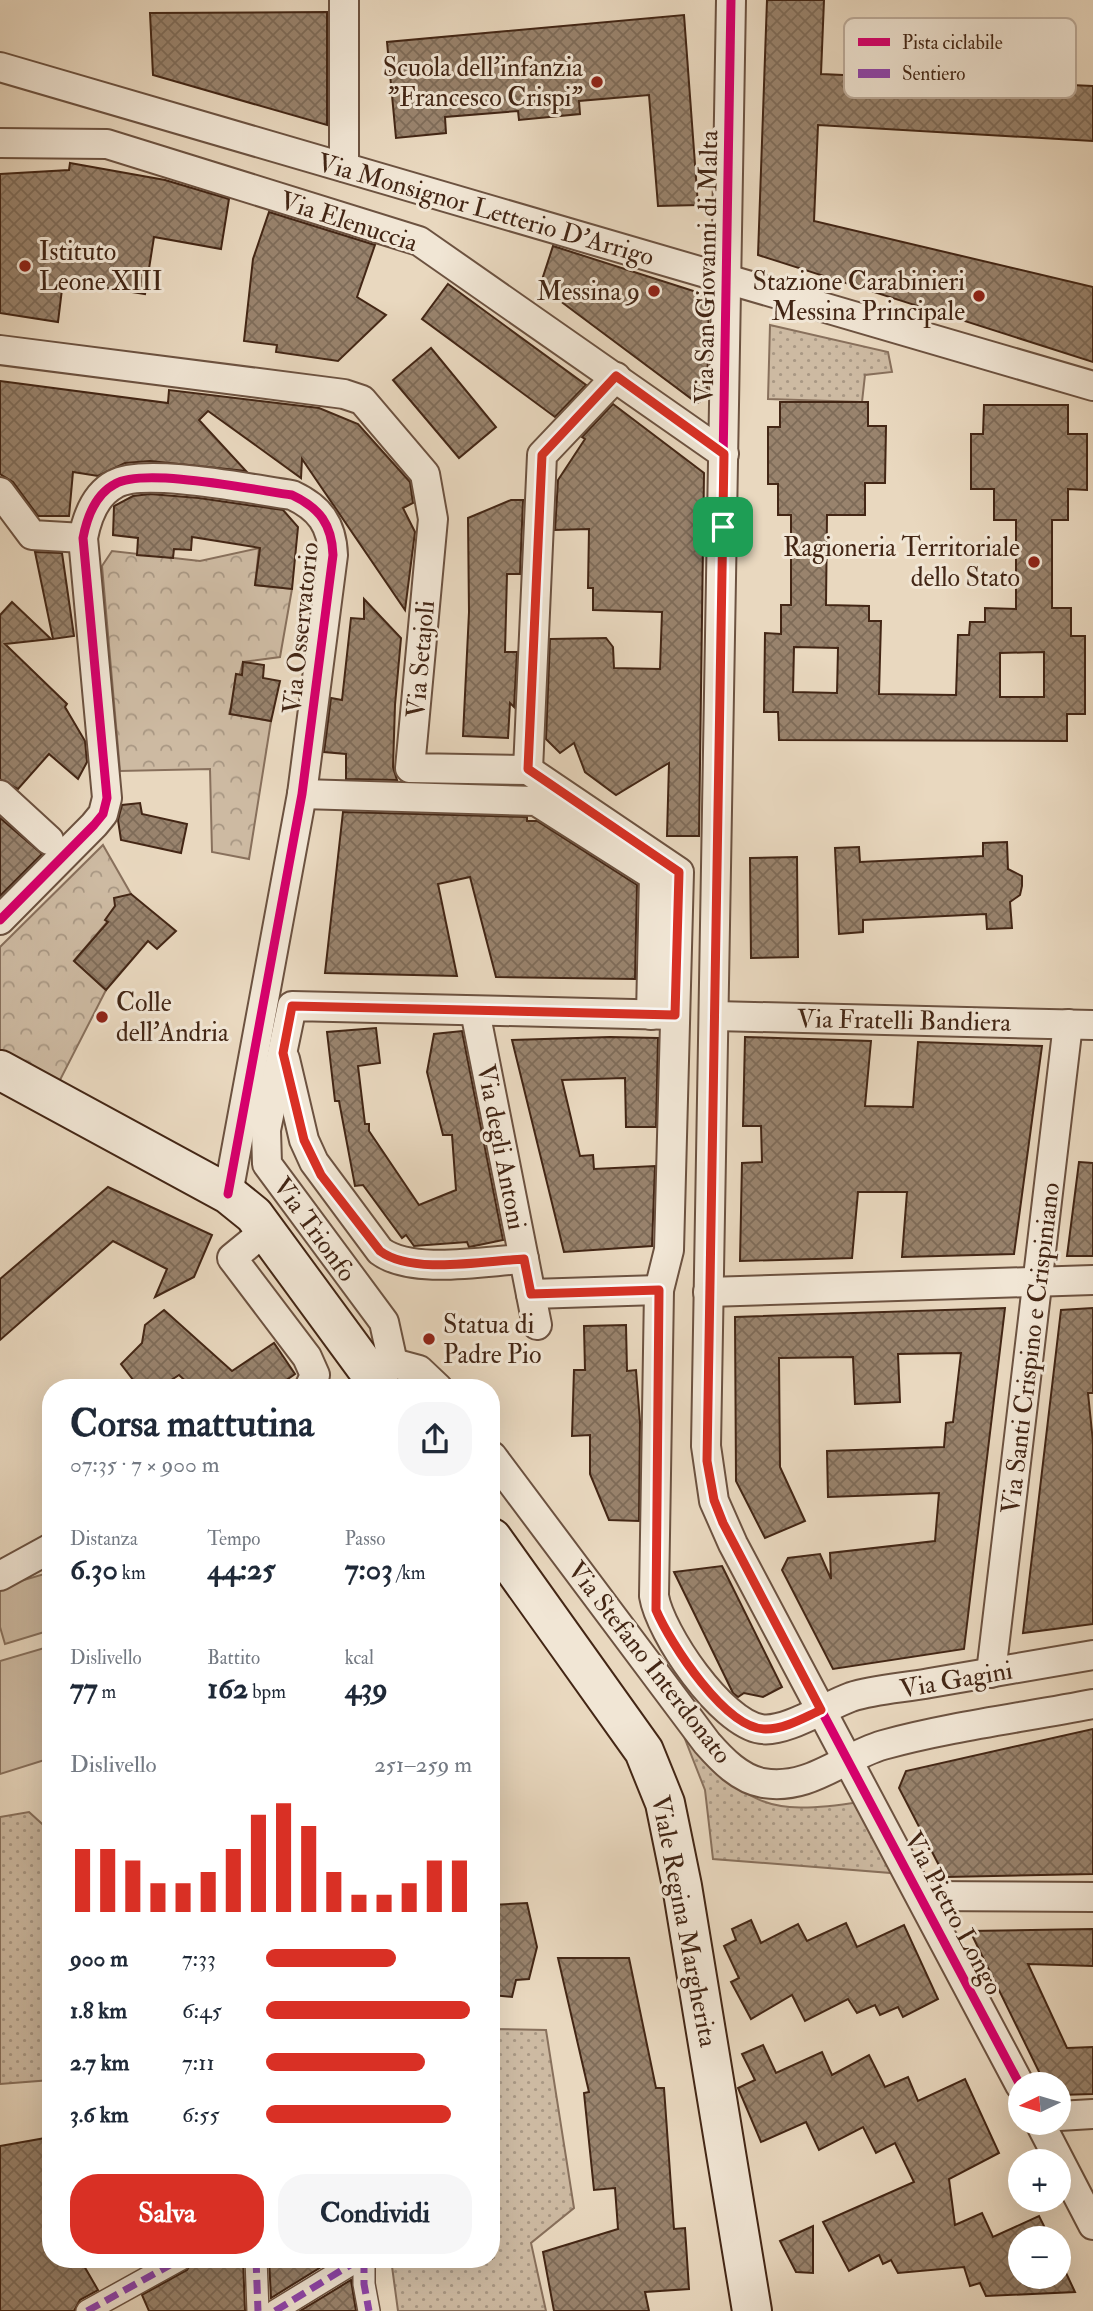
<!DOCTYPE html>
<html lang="it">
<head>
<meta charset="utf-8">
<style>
	body { margin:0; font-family:"IM FELL Double Pica",serif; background:#f6f6f7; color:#1f2937; height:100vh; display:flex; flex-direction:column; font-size:26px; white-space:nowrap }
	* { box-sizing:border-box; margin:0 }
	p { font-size:23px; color:#747a83 }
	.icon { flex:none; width:38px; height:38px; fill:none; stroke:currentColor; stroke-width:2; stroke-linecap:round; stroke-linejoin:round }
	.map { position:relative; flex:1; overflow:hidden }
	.sheet { position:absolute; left:42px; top:1379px; width:458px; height:889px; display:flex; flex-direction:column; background:#fff; border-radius:28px; box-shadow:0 7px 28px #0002 }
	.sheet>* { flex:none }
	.needle { width:46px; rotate:265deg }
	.fabs { position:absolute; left:1008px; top:2072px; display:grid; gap:14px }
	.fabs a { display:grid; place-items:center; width:63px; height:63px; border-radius:50%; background:#fff; box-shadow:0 7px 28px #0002; font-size:35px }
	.pin { position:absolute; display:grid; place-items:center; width:60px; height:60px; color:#fff; margin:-30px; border-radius:14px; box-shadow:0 4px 10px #0006 }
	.round { display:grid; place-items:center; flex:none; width:74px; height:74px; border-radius:28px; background:#f6f6f7 }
	.overview { display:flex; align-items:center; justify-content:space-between; height:119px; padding:0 28px }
	h1 { font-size:38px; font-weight:700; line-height:52px }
	.stats { display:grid; grid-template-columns:repeat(3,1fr); gap:10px; height:119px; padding:7px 28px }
	.stats div { display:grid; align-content:center }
	.stats b { font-size:30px; font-weight:700 }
	.stats small { font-size:19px; font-weight:400 }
	.stats p { font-size:19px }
	.chart { height:196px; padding:14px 28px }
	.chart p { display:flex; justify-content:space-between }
	.chart svg { width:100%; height:126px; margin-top:7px; stroke:#d93025; stroke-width:6 }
	.button { display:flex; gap:14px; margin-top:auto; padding:14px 28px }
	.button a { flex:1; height:80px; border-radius:28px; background:#d93025; color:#fff; font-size:28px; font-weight:700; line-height:80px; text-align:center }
	.button a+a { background:#f6f6f7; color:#1f2937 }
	ul { padding:0 28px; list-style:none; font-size:23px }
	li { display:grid; grid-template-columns:112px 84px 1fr; align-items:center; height:52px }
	li i { height:18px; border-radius:9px; background:#d93025 }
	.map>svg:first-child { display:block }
	.grass { fill:url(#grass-dots); stroke:#88705c; stroke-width:2 }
	.park { fill:url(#park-crowns); stroke:#88705c; stroke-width:2 }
	.garden { fill:#cdbaa2; stroke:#88705c; stroke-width:2 }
	.building { fill:url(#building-cross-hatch); stroke:#432615; stroke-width:2; fill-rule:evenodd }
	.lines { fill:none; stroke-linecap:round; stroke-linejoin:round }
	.pedestrian-casing { stroke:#6c5240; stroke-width:24 }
	.minor-casing { stroke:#6c5240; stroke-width:32 }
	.secondary-casing { stroke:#432615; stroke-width:42 }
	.pedestrian { stroke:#f1e6d5; stroke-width:21 }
	.minor { stroke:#f1e6d5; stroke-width:28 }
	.secondary { stroke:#f1e6d5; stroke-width:38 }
	.quiet { stroke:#8e44ad; stroke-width:7; stroke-dasharray:14 7; stroke-linecap:butt }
	.cycleway-casing { stroke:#f1e6d5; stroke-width:13 }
	.cycleway { stroke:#d6006c; stroke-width:9 }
	.route-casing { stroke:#fff; stroke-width:14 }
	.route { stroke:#d93025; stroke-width:9 }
	.poi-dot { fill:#8f2418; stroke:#f1e6d5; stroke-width:2.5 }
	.labels { text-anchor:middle; stroke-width:6; stroke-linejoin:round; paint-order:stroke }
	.poi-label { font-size:26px; fill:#432615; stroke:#f1e6d5; text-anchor:end }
	.street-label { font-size:26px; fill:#432615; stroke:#f1e6d5 }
	.key { fill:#f1e6d5; stroke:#bdac9b; stroke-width:2 }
	.key-label { font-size:19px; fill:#432615 }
</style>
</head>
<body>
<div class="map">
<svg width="1093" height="2311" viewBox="0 0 1093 2311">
	<defs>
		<pattern id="grass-dots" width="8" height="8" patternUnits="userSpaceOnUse" patternTransform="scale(1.75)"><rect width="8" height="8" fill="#cdbaa2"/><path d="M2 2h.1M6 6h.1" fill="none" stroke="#a89783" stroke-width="1.8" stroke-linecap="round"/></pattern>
		<pattern id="park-crowns" width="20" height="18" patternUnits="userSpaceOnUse" patternTransform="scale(1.75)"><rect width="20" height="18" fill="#cdbaa2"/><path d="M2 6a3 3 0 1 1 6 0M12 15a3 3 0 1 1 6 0" fill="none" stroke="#a89783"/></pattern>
		<pattern id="building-cross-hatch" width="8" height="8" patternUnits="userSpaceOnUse" patternTransform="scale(1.75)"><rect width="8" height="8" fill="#99836d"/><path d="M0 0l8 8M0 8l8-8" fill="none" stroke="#7e6b58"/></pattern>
	</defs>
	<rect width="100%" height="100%" fill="#e9d8bf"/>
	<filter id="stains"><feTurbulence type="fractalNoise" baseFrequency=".00286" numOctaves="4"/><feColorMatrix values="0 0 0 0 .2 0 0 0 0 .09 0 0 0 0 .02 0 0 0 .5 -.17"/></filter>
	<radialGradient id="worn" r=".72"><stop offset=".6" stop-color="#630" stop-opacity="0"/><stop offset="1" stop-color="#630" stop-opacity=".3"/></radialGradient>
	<g class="grass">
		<path d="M770,325l118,27 4,20 -27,3 -3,27 -94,-3z"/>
		<path d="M683,1734c66,70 79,83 177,68l44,72 -191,-15 -8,-69z"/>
		<path d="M29,1812l22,20v248l-51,4v-267z"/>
		<path d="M492,2029l54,1 28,178 -43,35 15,68h-148l-7,-52h101z"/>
	</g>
	<g class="park">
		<path d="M259,548l-4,37 37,4 -12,68 -37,5 -14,52 42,7 -22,138 -37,-7 -2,-83 -90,2 -18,-205 10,-15 88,10z"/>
		<path d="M103,845l28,49 -57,67 32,29 -47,92 -59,-31v-104z"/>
	</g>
	<g class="garden">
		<path d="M51,1572v58l-46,14 -5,-17v-40z"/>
		<path d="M51,1646v112l-51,16v-113z"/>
	</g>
	<g class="building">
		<path d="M767,0h57l-3,74 272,12v55l-275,-16 -4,96 279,66v75l-335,-107z"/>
		<path d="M327,12v113l-174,-50 -3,-62z"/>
		<path d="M684,15l14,190 -40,1 -9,-111 -70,6 1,13 -61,6 -1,-9 -73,6 1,16 -50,5 -9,-96z"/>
		<path d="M70,163l95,17 64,19 -8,50 -67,-12 -9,57 -82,-13 -5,41 -58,-9v-139l69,-4z"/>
		<path d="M269,212l106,33 -18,52 29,18 -48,46 -62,-9 1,-7 -33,-4 9,-82z"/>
		<path d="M553,246l156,50 -2,102 -10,5 -157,-117z"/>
		<path d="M448,284l138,101 -31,32 -133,-98z"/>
		<path d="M431,348l65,79 -37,31 -66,-78z"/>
		<path d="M0,381l168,22 1,-13 150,18 39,16 52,58 3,21 -10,5 12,24 -10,78 -103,-151 -1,19 -93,-67 -9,9 47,51 -96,-10 -25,2 -27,13 -25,-4 -4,44h-31l-25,-34 -13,-8z"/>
		<path d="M780,402h88v24h18l-1,57h-20v32h-38l-1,90 43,1v15h12l-2,73 77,1 2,-60h11l1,-13h15v-14l31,1v-89h-22v-31h-23v-55h12l1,-29h84v29h19v56l-19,-1v31h-16v88h19v28h14v78h-18v27l-288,-1 -1,-28h-14l1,-79 16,1v-29h10v-90h-13v-31h-10v-57h12zM794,647l44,1 -1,45 -44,-1zM1044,652v45h-44v-44z"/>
		<path d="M613,404l91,69 -5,363h-32l2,-73 -53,32 -31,-23 -11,-29 -14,10 -14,-14 4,-100 56,-1 7,9 1,21 46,1 2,-57 -69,-2v-22h-5l1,-59 -34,1 3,-50 27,-41 -3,-2z"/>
		<path d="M150,494l49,4 84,12 15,17 -6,62 -37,-4 5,-37 -68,-11 -1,13 -17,-1 -1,9 -36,-3 1,-17 -25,-3 1,-29 19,-10z"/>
		<path d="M511,500h12l-3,74h-13l-2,78h12l-3,55 -4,-4 -2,35 -45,-2 6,-124 -1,-94z"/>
		<path d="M35,552l27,1 12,83 -21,3z"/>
		<path d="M364,599l37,39 -6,67 -2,62 4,13 -51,-1v-25l-22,-2 7,-54 11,2 9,-82 13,1z"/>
		<path d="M12,602l39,37 -46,5 62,60 -2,3 20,34 2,21 -9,17 -29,-25 -31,35 -18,-10v-164z"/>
		<path d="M243,662l21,3 -1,13 17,3 -9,40 -41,-7 6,-40 6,1z"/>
		<path d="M140,803l2,11 45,10 -6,29 -60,-13 -3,-20 4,-15z"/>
		<path d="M343,812l184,5v4h10l100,64 -2,94 -139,-2 -26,-100 -32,7 19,92 -132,-3z"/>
		<path d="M0,818l42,36 -42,42z"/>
		<path d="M1007,842l1,27 14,7v10l-2,9 -10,7 2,26 -25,1 -1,-15 -123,6v12l-24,2 -4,-86 24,-1 1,15 123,-6v-13z"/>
		<path d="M797,857l1,100 -47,1 -1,-100z"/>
		<path d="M131,894l45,37 -19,18 -9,-8 -42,49 -32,-29 34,-39 -3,-2 10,-14 -1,-8z"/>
		<path d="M376,1028l4,35 -22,3 7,58h4v7l50,74 37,-15 -4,-55h-9l-16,-63 7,-38 28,-3 41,209 -34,7 -2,-5 -53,4 -8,-11 -4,3 -39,-53 -8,1 -16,-85h-4l-8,-69z"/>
		<path d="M610,1037l48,1 -2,89h-30l-1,-49 -63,2 18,76 13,-1 1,14 61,-3 -3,80 -88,6 -52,-212z"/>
		<path d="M745,1037l126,4 -6,65 48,1 5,-65 124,4 -28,208 -112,3 5,-65h-49l-6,66 -112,3 2,-98 20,-1 -1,-36h-18z"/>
		<path d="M1079,1162l14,1v93h-26z"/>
		<path d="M108,1187l104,48 -18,42 -39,20 12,-28 -54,-28 -113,99v-61z"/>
		<path d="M1005,1308l-41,341 -131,20 -51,-99 6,-12 32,-4 11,25 -1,-26 105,-12 4,-48 -111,4 -1,-46 117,-4 2,-24 7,-1 8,-69 -63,1 2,48 -45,2 -2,-47 -74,1 1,109 25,54 -40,17 -29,-57 -1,-164z"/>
		<path d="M1093,1308v85h-5l5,49v182l-70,9 38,-323z"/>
		<path d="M164,1310l68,61 42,-28 21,31 -20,14h-82l-14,-13 -20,13h-6l-6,-8 -10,5 -16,-21 21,-21 3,-18z"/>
		<path d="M626,1325l1,46 9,-1 4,52 -1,99 -30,-1 -19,-46v-39l-18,1 2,-66h11l-1,-44z"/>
		<path d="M722,1566l60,121 -19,10 -19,-4 -6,4 -5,-4 -59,-121z"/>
		<path d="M1093,1729v145l-148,3 -46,-89 7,-17z"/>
		<path d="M527,1903l10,44 -8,32 -13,1 -4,17 -20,-2v-90z"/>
		<path d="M751,1920l10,23 37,-19 9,17 39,-18 11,24 47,-22 34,74 -35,18 -5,-10 -18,8 -5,-10 -18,8 -9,-14 -43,22 -13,-26 -41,24 -20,-37 8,-4 -15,-32 12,-6 -4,-11z"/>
		<path d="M1093,1929v37l-65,-2 39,84 26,-1v47l-34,1v-11h-14l-75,-153z"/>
		<path d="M558,1958h71l27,130h8l10,141 11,-1 4,61 -44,3 4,19h-95l-11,-59 75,-23 -3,-41 -21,2 -10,-97 5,-1z"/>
		<path d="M763,2045l13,28 46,-21 10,23 37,-20 16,32 23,-10 10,24 47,-22 34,74 -50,26 6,46 27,-12 11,24 46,-21 11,22h-30v39h39v-19l16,34 -89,4 -6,-13 -10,3 -6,-19 -66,6 -7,-13 -8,4 -4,-9 -30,16 -26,-49 91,-40 -19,-39 -19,10 -13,-26 -44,23 -13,-28 -45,20 -23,-54 17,-8 -13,-26z"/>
		<path d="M51,2137v122h29l18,31 -18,10 -6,11h-74v-165z"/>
		<path d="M813,2226v47l-17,-1 -16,-31z"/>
		<path d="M194,2259h49l2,52h-96l-7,-16 45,-25z"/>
		<path d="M269,2259h65l-63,39z"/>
		<path d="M351,2280l5,31h-56z"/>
	</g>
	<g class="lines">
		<defs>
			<g id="pedestrian">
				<path d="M256,2259l2,52"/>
				<path d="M364,2259v25l5,27"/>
				<path d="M87,2311l94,-52"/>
				<path d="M275,2311l85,-52"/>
			</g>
			<g id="minor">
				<path d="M731,0l-25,1446 8,55 19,43 287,541"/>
				<path d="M0,67l1093,319"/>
				<path d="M0,143l107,1 312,97 305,213"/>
				<path d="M344,167v-167"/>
				<path d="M0,350l344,44 18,6 63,74 8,45 -23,249 118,2 14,-315 74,-78"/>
				<path d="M0,492l32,43 51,3"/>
				<path d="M528,770l151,102 -10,378 -10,40 -5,306c6,37 67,127 107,133 24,4 65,-23 90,-32 24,-8 53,-9 79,-14 54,-9 109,-19 163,-28"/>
				<path d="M302,794l234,7 118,75 -3,139"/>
				<path d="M0,795l49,45"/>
				<path d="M0,920l94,-95 9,-11 4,-16 -24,-260c4,-21 13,-44 32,-54 29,-17 140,6 177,11 28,13 40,30 41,60l-31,239 -74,400"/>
				<path d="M475,1011l62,314"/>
				<path d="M715,1016l378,9"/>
				<path d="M285,1059l19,81 10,22 66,89c32,24 105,10 144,8"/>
				<path d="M265,1231l-33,27 75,99 8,18 -6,13"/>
				<path d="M708,1292l385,-12"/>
				<path d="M531,1294l128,-4"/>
				<path d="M393,1363l-9,-41 -117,-158 -1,-34 26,-124 383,9"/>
				<path d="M377,1373l16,-10 26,7 19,18"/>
				<path d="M492,1456l215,287c15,17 33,36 56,40 46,8 79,-26 120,-38 65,-18 143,-28 210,-41"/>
				<path d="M0,1576l51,-28"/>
				<path d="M991,1673l77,-649"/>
				<path d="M921,1896l172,1"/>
				<path d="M1059,2116l34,-2"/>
				<path d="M1040,2123l53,102"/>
			</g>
			<g id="secondary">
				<path d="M0,1070l228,124 26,21 127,173"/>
				<path d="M492,1538l152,213 21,52 17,83 70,425"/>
			</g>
		</defs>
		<use href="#pedestrian" class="pedestrian-casing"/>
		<use href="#minor" class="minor-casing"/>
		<use href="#secondary" class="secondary-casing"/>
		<use href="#pedestrian" class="pedestrian"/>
		<use href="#minor" class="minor"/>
		<use href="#secondary" class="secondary"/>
		<g class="quiet">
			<path d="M256,2259l2,52"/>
			<path d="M364,2259v25l5,27"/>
			<path d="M87,2311l94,-52"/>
			<path d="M275,2311l85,-52"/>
		</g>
		<defs>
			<g id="cycleway">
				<path d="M731,0l-25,1446 8,55 19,43 287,541"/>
				<path d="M0,920l94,-95 9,-11 4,-16 -24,-260c4,-21 13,-44 32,-54 29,-17 140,6 177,11 28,13 40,30 41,60l-31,239 -74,400"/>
			</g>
		</defs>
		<use href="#cycleway" class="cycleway-casing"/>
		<use href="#cycleway" class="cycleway"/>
	</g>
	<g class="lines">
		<defs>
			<path id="route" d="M616,376l108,78 -17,1007 7,39 9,23 98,187c-16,7 -36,19 -55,19 -40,1 -96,-86 -110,-119l3,-320 -128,4 -7,-35c-40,2 -112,16 -144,-8l-59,-76 -17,-35 -21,-87 9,-47 383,9 4,-143 -151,-103 14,-314z"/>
		</defs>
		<use href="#route" class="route-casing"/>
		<use href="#route" class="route"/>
	</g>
	<g class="poi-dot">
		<circle cx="597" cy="82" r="7"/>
		<circle cx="25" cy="266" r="7"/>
		<circle cx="654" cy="291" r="7"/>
		<circle cx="979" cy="296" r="7"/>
		<circle cx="1034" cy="562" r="7"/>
		<circle cx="102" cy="1017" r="7"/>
		<circle cx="429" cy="1339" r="7"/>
	</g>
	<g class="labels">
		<g class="poi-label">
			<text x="583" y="76">Scuola dell'infanzia<tspan x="583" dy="30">"Francesco Crispi"</tspan></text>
			<text x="39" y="260" text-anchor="start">Istituto<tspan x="39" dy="30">Leone XIII</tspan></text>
			<text x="965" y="290">Stazione Carabinieri<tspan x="965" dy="30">Messina Principale</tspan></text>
			<text x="640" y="300">Messina 9</text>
			<text x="1020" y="556">Ragioneria Territoriale<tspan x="1020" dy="30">dello Stato</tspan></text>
			<text x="116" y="1011" text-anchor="start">Colle<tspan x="116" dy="30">dell'Andria</tspan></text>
			<text x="443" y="1333" text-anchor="start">Statua di<tspan x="443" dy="30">Padre Pio</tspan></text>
		</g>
		<g class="street-label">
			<text transform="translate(486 209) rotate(16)" y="9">Via Monsignor Letterio D'Arrigo</text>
			<text transform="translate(349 221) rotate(18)" y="9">Via Elenuccia</text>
			<text transform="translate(706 267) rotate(-89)" y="9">Via San Giovanni di Malta</text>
			<text transform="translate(300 628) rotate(-84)" y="9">Via Osservatorio</text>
			<text transform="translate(420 659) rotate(-85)" y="9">Via Setajoli</text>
			<text transform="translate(904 1020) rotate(1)" y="9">Via Fratelli Bandiera</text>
			<text transform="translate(502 1147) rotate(79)" y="9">Via degli Antoni</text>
			<text transform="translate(315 1229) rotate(54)" y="9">Via Trionfo</text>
			<text transform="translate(1030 1348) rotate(-83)" y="9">Via Santi Crispino e Crispiniano</text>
			<text transform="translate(650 1662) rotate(52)" y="9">Via Stefano Interdonato</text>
			<text transform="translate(956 1679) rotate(-10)" y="9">Via Gagini</text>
			<text transform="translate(954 1913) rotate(62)" y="9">Via Pietro Longo</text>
			<text transform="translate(685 1921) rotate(79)" y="9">Viale Regina Margherita</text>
		</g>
	</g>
	<rect x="844" y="18" width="232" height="80" rx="10" class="key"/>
	<rect x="858" y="38" width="32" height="8" fill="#d6006c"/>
	<rect x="858" y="69" width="32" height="9" fill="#8e44ad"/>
	<g class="key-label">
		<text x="902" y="49">Pista ciclabile</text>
		<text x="902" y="80">Sentiero</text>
	</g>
	<rect width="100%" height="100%" filter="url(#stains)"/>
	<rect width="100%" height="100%" fill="url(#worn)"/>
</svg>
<div class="fabs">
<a><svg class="needle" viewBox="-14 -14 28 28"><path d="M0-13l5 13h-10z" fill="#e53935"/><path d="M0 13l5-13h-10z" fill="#747a83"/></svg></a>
<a>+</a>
<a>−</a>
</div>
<div class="pin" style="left:723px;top:527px;background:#1e9e55"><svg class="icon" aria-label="arrive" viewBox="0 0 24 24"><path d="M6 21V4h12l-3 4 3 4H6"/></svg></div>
<section class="sheet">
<div class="overview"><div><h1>Corsa mattutina</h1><p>07:35 · 7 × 900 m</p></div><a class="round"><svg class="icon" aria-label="share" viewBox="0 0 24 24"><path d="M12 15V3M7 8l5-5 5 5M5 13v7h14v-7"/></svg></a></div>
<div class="stats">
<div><p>Distanza</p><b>6.30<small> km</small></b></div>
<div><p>Tempo</p><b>44:25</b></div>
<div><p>Passo</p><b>7:03<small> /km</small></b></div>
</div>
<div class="stats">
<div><p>Dislivello</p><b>77<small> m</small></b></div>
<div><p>Battito</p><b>162<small> bpm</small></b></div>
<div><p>kcal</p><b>439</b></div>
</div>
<div class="chart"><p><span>Dislivello</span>251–259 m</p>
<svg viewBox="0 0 160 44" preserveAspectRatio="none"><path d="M5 44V22M15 44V22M25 44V26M35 44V34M45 44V34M55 44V30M65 44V22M75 44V10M85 44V6M95 44V14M105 44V30M115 44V38M125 44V38M135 44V34M145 44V26M155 44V26"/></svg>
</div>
<ul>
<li><b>900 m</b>7:33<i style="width:63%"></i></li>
<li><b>1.8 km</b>6:45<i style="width:99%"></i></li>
<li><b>2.7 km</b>7:11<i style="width:77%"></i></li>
<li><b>3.6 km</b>6:55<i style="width:90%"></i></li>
</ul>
<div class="button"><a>Salva</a><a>Condividi</a></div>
</section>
</div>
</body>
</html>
